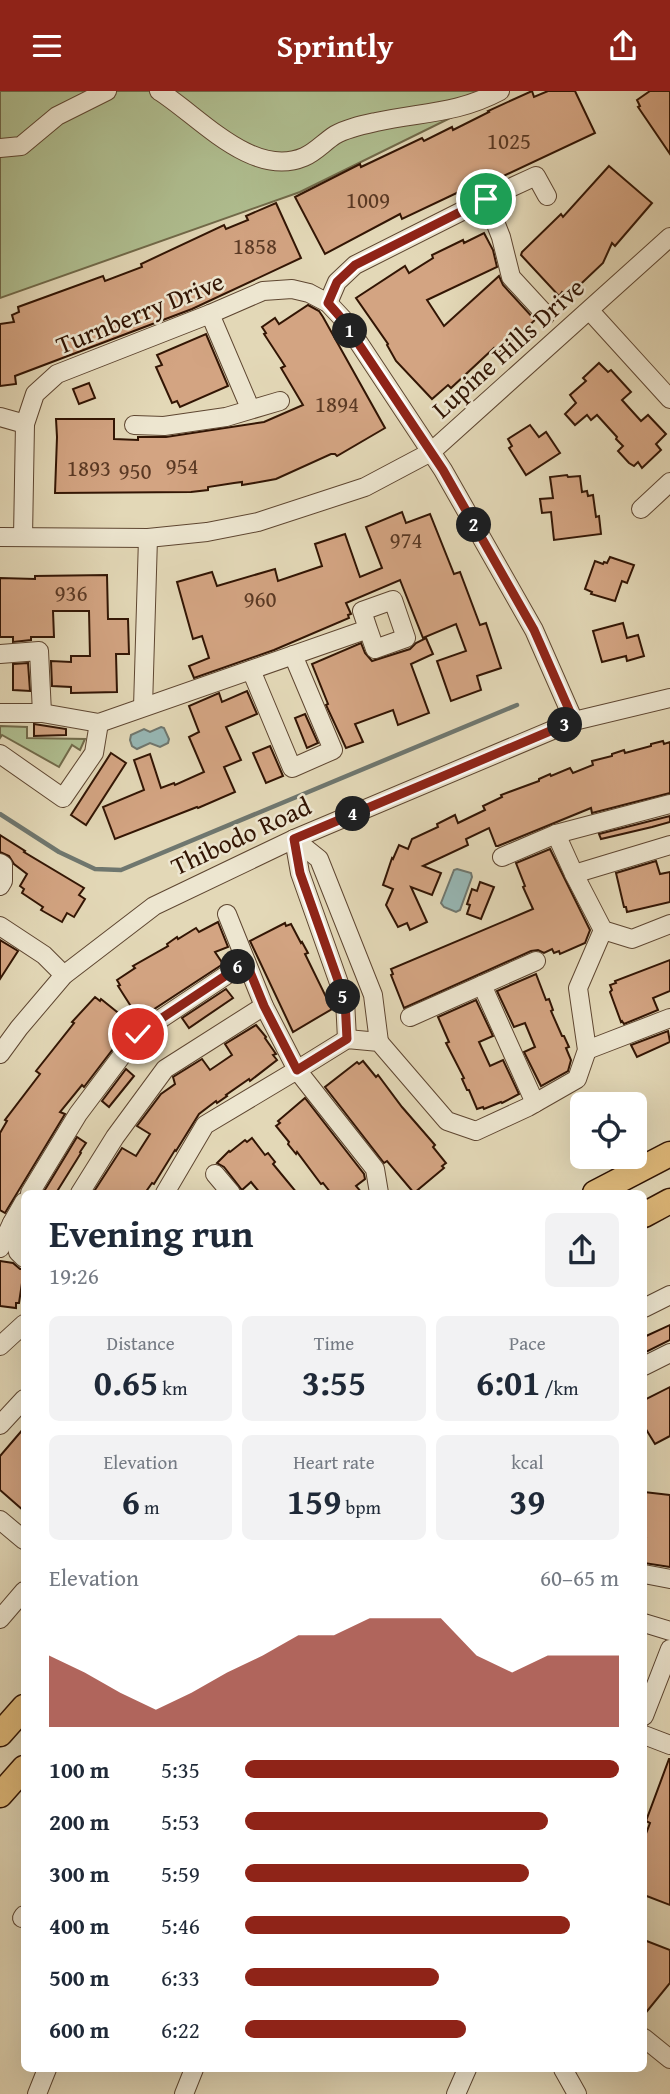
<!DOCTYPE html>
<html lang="en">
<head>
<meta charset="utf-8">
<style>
	body { margin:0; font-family:"Gentium Book Plus",serif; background:#f2f2f3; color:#1f2937; height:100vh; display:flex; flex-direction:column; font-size:26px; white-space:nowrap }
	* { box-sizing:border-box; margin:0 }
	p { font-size:23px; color:#747a83 }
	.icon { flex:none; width:38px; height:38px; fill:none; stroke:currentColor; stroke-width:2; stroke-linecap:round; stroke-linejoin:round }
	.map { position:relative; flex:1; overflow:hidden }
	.side { position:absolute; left:21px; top:1099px; width:626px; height:882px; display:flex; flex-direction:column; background:#fff; border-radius:10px; box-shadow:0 7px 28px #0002 }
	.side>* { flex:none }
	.fabs { position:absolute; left:570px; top:1001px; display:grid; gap:14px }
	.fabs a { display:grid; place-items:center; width:77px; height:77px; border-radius:10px; background:#fff; box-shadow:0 7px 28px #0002; font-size:35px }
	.pin { position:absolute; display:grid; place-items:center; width:60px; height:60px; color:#fff; margin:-30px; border:4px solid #fff; border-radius:50%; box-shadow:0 2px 7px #0007 }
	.km { position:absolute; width:35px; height:35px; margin:-18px; border-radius:50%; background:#222; color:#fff; font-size:19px; line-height:35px; text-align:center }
	.round { display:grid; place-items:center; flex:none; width:74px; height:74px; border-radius:10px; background:#f2f2f3 }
	.head { display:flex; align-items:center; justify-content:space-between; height:119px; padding:0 28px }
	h1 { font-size:38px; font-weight:700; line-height:52px }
	.metrics { display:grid; grid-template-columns:repeat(3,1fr); gap:10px; height:119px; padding:7px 28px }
	.metrics div { display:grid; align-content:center; border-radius:10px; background:#f2f2f3; text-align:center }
	.metrics b { font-size:35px; font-weight:700 }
	.metrics small { font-size:19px; font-weight:400 }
	.metrics p { font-size:19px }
	.chart { height:196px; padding:14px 28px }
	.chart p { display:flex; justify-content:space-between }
	.chart svg { width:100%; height:126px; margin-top:7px; fill:#8f2418; opacity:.7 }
	ul { padding:0 28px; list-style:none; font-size:23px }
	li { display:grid; grid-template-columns:112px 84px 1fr; align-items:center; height:52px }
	li i { height:18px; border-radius:9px; background:#8f2418 }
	header { display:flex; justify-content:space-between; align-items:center; height:91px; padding:0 28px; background:#8f2418; color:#fff; font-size:32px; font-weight:700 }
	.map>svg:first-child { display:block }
	.grass { fill:#b0bf91; stroke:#716a4a; stroke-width:2 }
	.water { fill:#97b8b6; stroke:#6f776f; stroke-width:2 }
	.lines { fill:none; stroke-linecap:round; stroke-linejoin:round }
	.stream { stroke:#6f776f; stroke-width:4.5 }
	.building { fill:#d3a482; stroke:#321504; stroke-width:2 }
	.minor-casing { stroke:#5e4631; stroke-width:20 }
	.highway-casing { stroke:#321504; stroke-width:27 }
	.minor { stroke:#ede6d0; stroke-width:18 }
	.highway { stroke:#e2bc7c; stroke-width:24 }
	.route-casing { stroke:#fff; stroke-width:14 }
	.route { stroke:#8f2418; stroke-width:9 }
	.labels { text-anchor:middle; stroke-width:5; stroke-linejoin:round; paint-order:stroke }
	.number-label { font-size:23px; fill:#5a3924 }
	.street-label { font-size:26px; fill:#321504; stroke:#ede6d0 }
</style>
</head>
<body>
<header><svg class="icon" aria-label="menu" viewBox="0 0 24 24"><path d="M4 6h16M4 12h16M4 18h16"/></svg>Sprintly<svg class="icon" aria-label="share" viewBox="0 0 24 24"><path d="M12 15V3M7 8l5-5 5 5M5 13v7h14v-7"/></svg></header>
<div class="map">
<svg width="670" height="2003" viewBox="0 0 670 2003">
	<rect width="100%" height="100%" fill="#e3d8b7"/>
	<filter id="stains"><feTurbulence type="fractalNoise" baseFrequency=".00286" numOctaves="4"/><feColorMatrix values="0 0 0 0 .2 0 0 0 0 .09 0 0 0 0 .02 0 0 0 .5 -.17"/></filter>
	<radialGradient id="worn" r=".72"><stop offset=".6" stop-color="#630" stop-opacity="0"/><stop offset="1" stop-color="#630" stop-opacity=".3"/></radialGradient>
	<g class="grass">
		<path d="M0,0h505l-205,101 -300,106z"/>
		<path d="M0,635l27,1v11l58,1 -5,11 -8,-5 -13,22 -57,-32 -2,3z"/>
	</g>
	<g class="water">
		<path d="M161,636l3,1 5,11 -1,4 -8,4 -10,-4 -13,6 -5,-3 -2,-6 1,-5 13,-6 6,3z"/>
		<path d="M457,778l14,4 1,4 -12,33 -4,2 -12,-5 -3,-4 13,-33z"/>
	</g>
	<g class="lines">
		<path class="stream" d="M0,723l59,38 36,17 26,1 396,-165"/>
	</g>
	<g class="building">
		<path d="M532,0l2,6 14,-6h27l20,42 -117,55 -14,6 -1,-4 -61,29 -2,-5 -75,40 -30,-57 65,-33 1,3 61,-29 2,3 28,-14 1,3 36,-18 -1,-1z"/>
		<path d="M650,0h20v63l-32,-47 2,-1 -3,-6z"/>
		<path d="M609,75l43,37 -37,43 -3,-3 -9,20 -36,34 -5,-5 -3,4 -38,-41 1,-3 39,-38 2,3z"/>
		<path d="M276,112l25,55 -109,51 -177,67 1,8 -16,2v-62l14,-2 -2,-7 7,-3 -1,-5 85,-31 2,5 37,-14 -1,-3 83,-39 2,4 22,-9 -2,-4z"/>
		<path d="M484,142l9,17 4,17 -70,33 17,26 55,-50 4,9 32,35 -36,33 -5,-5 -43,40 -3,-3 -16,14 -36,-38 -9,-16 1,-1 -32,-46 49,-32 4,7 24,-15 -1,-3 31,-15 1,3z"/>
		<path d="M308,214l11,6 4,6 62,111 -48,28 -2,-2h-4l-55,25 -22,4 -12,2v-3l-8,1 -26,4v3l-17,2 -136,1 2,-56 -1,-18h58v20l24,1v-3h28l98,-15 39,-17 -22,-37 4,-2 -21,-32 2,-1 -4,-6 13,-9 4,6z"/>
		<path d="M206,243l22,52 -48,21 -3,-6 -5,2 -16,-36 6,-2 -5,-10z"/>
		<path d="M599,272l9,9 3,-2 20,22 -9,8 19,21 7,-6 18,19 -10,10 5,6 -19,18 -4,-6 -4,4 -5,-3 -11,-12 5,-5 -7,-7 1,-2 -20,-22 -6,5 -4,-5 -12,10 -10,-11 11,-11 -6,-8 16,-14 -3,-3z"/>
		<path d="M89,292l6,15 -16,6 -6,-15z"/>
		<path d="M530,334l9,12 7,-5 14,21 -34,22 -17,-27 3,-2 -4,-7z"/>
		<path d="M567,384l1,2 12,-1 2,16 5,-1 1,5 5,-1 3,22 3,-1 2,18 -47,6 -3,-28 -9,1 -2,-14 13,-1 -3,-21z"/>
		<path d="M402,421l4,11 24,-9 24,60 6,-2 20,53 6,-2 15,45 -24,8 4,14 -30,11 -14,-40 29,-10 -10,-27 -33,14 -23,-58 -54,23 5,11 -3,1 1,3 -75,32 -80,28 -5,-12 20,-8 -7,-22 -9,3 -16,-57 35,-10 5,14 58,-17 3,12 44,-15 -7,-22 30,-10 15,43 22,-9 -16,-41z"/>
		<path d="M610,466l24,8 -7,18 -5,-2 -7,20 -24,-7 1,-2 -7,-3 10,-28 8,3 1,-2 3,1z"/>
		<path d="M107,484l1,44h20l1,35h-13l1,38 -46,1v-6l-19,-1 -1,-25 20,1v-6h19l-1,-45h-36l1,26h-23v3l-18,2v-5h-13v-59l35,1v-3z"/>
		<path d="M623,532l4,15 11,-3 6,21 -17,5 -1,-5 -24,6 -9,-31z"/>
		<path d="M426,547l7,16 -22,10 18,49 -31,12 -5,-15 -38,14 8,18 -17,6 -20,-43 2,-1 -16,-40 49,-21 4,10 7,8 38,-12 6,-6z"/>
		<path d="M28,572l2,28 -17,-1v-26z"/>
		<path d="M247,600l10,23 -31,13 15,33 -17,7 11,25 -37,16 -1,-1 -82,32 -12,-32 41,-17 -10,-30 16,-6 11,34 13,-5 1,2 29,-13 -15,-35 10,-5 -10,-26 30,-13 3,9z"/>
		<path d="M305,623l13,29 -11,5 -12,-30z"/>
		<path d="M34,633l32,5v6l-32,1z"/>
		<path d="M663,650l1,3 6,-2v51l-78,20 -1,-5 -93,38h-2l-7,-18 -23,11 2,6 -45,21 18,7 -9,22 -21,-8 16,35 -17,8 -3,-7 -9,4 -12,-22 7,-16 -10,-4 9,-27 1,1 6,-14 9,4 4,-10 26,-12 -1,-3 18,-9 3,8 27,-13 -2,-4 19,-9 -1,-2 38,-14v-2l11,-5 1,2 19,-8 3,5 20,-8 -1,-4 20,-5v-2l12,-4 1,3 26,-7v-2z"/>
		<path d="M270,655l13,30 -17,7 -13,-30z"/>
		<path d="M111,662l15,10 -40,62 -15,-10z"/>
		<path d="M670,725v6l-18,5 -51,12 -2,-5z"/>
		<path d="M0,744l25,16 -1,1 60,36 -5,7 6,4 -11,18 -7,-4 -5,9 -21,-12 2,-3 -21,-14 2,-4 -4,-3 7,-12 -13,-10 -5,-8 -9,-4z"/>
		<path d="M550,758l40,81 -5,13 -25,11 -1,-3 -5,2 -2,-4 -8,4 -6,-3 -7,1 -127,57 -13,-33 2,-1 -2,-5 142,-60 -10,-22 2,-1 -9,-23z"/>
		<path d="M656,770l4,13 10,-2v30l-43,10 -1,-5h-2l-8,-34z"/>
		<path d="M480,791l14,5 -13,32 -14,-5 3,-9 -3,-1 5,-15 5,2z"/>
		<path d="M218,831l10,25 -13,5 8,12 -84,55 -21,-33 2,-1 -3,-5 18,-12 -2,-2 35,-20 -1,-2 10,-7 1,2 18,-11 3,4z"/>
		<path d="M285,832l1,3 5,-2 10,19 1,-1 6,11 -3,1 27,55 -39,23 -43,-91z"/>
		<path d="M0,849l18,11 -18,28z"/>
		<path d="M670,869v31l-17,7 5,12 -34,14 -2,-3 -1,1 -11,-30 2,-2 -2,-5 6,-2 -1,-2z"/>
		<path d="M536,883l10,26 3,-1 4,11 -2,1 11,25h2l5,11 -3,1 5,12 -3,11 -27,15 -17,-34 11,-5 -10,-24 -11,4 -17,-36z"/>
		<path d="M226,898l7,9 -44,30 -7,-10z"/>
		<path d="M95,906l5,4 1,-2 31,25 -48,63 -2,-2 -22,27 5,2 -60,99 -5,-3v-77l7,-12 -2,-1 35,-46 -4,-3 38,-48 -2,-1z"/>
		<path d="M476,909l17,36 -14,6 11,24 13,-6 16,34 -17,9 -1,-1 -17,7 -1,-2 -6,2 -8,-19h-2l-5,-11 2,-1 -18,-35 3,-1 -11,-25z"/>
		<path d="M256,934l10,12 -1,1 11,16 -3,1 4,5 -27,21 -1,-2 -23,16 1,1 -10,7 -1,-2 -17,13 -23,37 -1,-1 -21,34 -2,-1 -7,10h-52l29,-45 14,8 14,-22 -13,-8 24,-32 14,-10 -2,-7 29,-18 8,11 22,-15 -7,-11z"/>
		<path d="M668,940l2,11 -33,15 -6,-12z"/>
		<path d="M363,970l13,16 2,-2 24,32 33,38 -2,2 13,16 -4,3 2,2 -30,25 -27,-32 -3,2 -59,-76 32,-25 2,2z"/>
		<path d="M126,978l8,7 -25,31 -7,-6z"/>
		<path d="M305,1007l59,76 1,5 -9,7 6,7h-31l-8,-10 -2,1 -24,-32 -1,2 -8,-10 1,-2 -13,-16 4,-3 -2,-2z"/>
		<path d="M77,1046l9,6 -6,9 1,1 -25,40h-13z"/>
		<path d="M252,1047l13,17 3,-2 7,9 -2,2 24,29h-37l-9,-11 -9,8 -18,-23 -7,-4 12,-12 1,1 15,-12 2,2z"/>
		<path d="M0,1170l13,2 7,6h4v15l-2,-1 -3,20h-3v5l-16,-2z"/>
		<path d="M670,1234v15l-26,13v-16z"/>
		<path d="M670,1296v49l-15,8 -11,-18v-26z"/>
		<path d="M24,1337v83l-24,-21v-34z"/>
		<path d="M644,1401l26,3v72l-26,-4 2,-25h-2z"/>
		<path d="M669,1668h1v146l-26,-10v-56l6,-16 -4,-2z"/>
		<path d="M644,1849l26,10v33l-26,32z"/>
	</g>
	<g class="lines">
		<defs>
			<g id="minor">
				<path d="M159,0c39,24 93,88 145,66 12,-5 20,-15 31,-22 12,-7 27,-10 41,-13 45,-10 81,-8 124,-31"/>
				<path d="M0,57l21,-2 36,-30 50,-25"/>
				<path d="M486,108l15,38 10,40 35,38"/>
				<path d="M328,212l9,-21 18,-17 131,-66 50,-23 11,20"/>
				<path d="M590,220l80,88"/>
				<path d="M210,223l40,94"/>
				<path d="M0,326l25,7"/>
				<path d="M134,334l30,1 62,-9 54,-16"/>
				<path d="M641,418l29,-27"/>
				<path d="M0,446l148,1 59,-6 51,-10 107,-35 66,-35 239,-215"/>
				<path d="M23,446l2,-113 10,-30 22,-20 153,-60 53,-23 29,-2 17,4 19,10 15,16 100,151 91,160 40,91"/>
				<path d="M0,563l39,-3 3,62"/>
				<path d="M251,579l41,98 41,-18 -40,-95"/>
				<path d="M143,616l5,-169"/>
				<path d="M0,622h42l57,10 269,-94 -6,-18 31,-11 13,38 -31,11 -7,-20"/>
				<path d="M0,663l63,44 31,-45 5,-30"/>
				<path d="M556,743l18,40 29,56 29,9 38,-15"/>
				<path d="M294,748l25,20 54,136 6,47"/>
				<path d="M294,748l6,34 45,127 2,39"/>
				<path d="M502,766l54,-23 114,-30"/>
				<path d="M0,772l3,2v16l-3,5"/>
				<path d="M574,783l96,-29"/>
				<path d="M227,823l37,92 33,64 50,-31 32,3 68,79 29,10 52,-24 49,-28 10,-29 -9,-62 25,-58"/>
				<path d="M0,835l44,29 20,20"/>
				<path d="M482,894l53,118"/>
				<path d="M410,926l126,-56"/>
				<path d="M587,959l83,-32"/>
				<path d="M0,963l19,-26 45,-53 90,-69 140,-67 280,-118 96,-23"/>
				<path d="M215,1083l16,19"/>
				<path d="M30,1102l48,-79 60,-80 108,-72"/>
				<path d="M80,1102l35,-56 50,-68 99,-63"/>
				<path d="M165,1102l40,-68 92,-55 78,99 4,24"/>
				<path d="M24,1111l-12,21 6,29 6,6"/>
				<path d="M0,1157l12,-25"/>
				<path d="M644,1217l26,-13"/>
				<path d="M0,1255l24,-22"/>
				<path d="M644,1275l26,-13"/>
				<path d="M0,1334l24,-26"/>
				<path d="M0,1429l24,20"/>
				<path d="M644,1483l26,5"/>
				<path d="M0,1528l24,-28"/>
				<path d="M644,1532l26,8"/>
				<path d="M644,1625l26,-67"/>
				<path d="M644,1644l26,10"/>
				<path d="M22,1827l2,-3"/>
				<path d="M644,1947l26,21"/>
				<path d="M563,1978l14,25"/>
				<path d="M37,2003l10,-25"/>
				<path d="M184,2003l10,-25"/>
				<path d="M456,2003l11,-25"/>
			</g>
			<g id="highway">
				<path d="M595,1102l75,-39"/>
				<path d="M644,1124l26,-14"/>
				<path d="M0,1643l24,-27"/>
				<path d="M0,1704l24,-27"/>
			</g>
		</defs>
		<use href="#minor" class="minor-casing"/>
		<use href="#highway" class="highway-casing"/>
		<use href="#minor" class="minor"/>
		<use href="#highway" class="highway"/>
	</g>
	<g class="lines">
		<defs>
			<path id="route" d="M138,943l108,-72 18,44 33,64 50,-31 -2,-39 -45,-127 -6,-34 280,-118 -40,-91 -91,-160 -101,-151 -14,-16 9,-21 18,-17 131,-66"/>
		</defs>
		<use href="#route" class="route-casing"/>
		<use href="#route" class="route"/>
	</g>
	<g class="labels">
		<g class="number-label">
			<text x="509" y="58">1025</text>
			<text x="368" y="117">1009</text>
			<text x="255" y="163">1858</text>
			<text x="337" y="321">1894</text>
			<text x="182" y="383">954</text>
			<text x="89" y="385">1893</text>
			<text x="135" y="388">950</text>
			<text x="406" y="457">974</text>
			<text x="71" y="510">936</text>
			<text x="260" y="516">960</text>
		</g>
		<g class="street-label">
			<text transform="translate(140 222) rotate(-22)" y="9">Turnberry Drive</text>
			<text transform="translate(508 257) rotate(-42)" y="9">Lupine Hills Drive</text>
			<text transform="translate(241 745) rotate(-25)" y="9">Thibodo Road</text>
		</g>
	</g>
	<rect width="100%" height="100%" filter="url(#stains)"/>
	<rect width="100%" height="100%" fill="url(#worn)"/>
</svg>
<div class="fabs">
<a><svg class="icon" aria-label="locate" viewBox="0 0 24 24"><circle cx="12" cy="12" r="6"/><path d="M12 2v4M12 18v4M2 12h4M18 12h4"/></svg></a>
</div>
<div class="pin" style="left:486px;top:108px;background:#1e9e55"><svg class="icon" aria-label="arrive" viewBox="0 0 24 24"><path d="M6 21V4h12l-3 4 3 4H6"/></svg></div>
<div class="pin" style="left:138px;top:943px;background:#d93025"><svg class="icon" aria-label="check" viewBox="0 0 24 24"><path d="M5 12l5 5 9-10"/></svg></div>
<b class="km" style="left:350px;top:240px">1</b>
<b class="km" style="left:474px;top:434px">2</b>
<b class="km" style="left:565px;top:634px">3</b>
<b class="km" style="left:353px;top:723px">4</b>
<b class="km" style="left:343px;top:906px">5</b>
<b class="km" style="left:238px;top:876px">6</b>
<section class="side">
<div class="head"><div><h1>Evening run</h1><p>19:26</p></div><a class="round"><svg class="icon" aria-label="share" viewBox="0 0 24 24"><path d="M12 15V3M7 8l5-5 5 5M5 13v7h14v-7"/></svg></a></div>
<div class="metrics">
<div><p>Distance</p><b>0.65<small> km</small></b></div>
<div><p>Time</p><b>3:55</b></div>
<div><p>Pace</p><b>6:01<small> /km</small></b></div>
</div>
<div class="metrics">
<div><p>Elevation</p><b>6<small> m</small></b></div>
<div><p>Heart rate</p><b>159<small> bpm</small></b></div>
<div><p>kcal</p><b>39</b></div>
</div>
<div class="chart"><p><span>Elevation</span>60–65 m</p>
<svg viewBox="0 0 160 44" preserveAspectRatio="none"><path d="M0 44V19L10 25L20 32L30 38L40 32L50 25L60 19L70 12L80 12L90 6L100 6L110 6L120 19L130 25L140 19L150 19L160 19V44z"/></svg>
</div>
<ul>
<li><b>100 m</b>5:35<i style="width:100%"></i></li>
<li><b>200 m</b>5:53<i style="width:81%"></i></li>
<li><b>300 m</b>5:59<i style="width:76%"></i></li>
<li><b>400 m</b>5:46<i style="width:87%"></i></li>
<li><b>500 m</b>6:33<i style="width:52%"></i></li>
<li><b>600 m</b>6:22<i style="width:59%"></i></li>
</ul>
</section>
</div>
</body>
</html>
